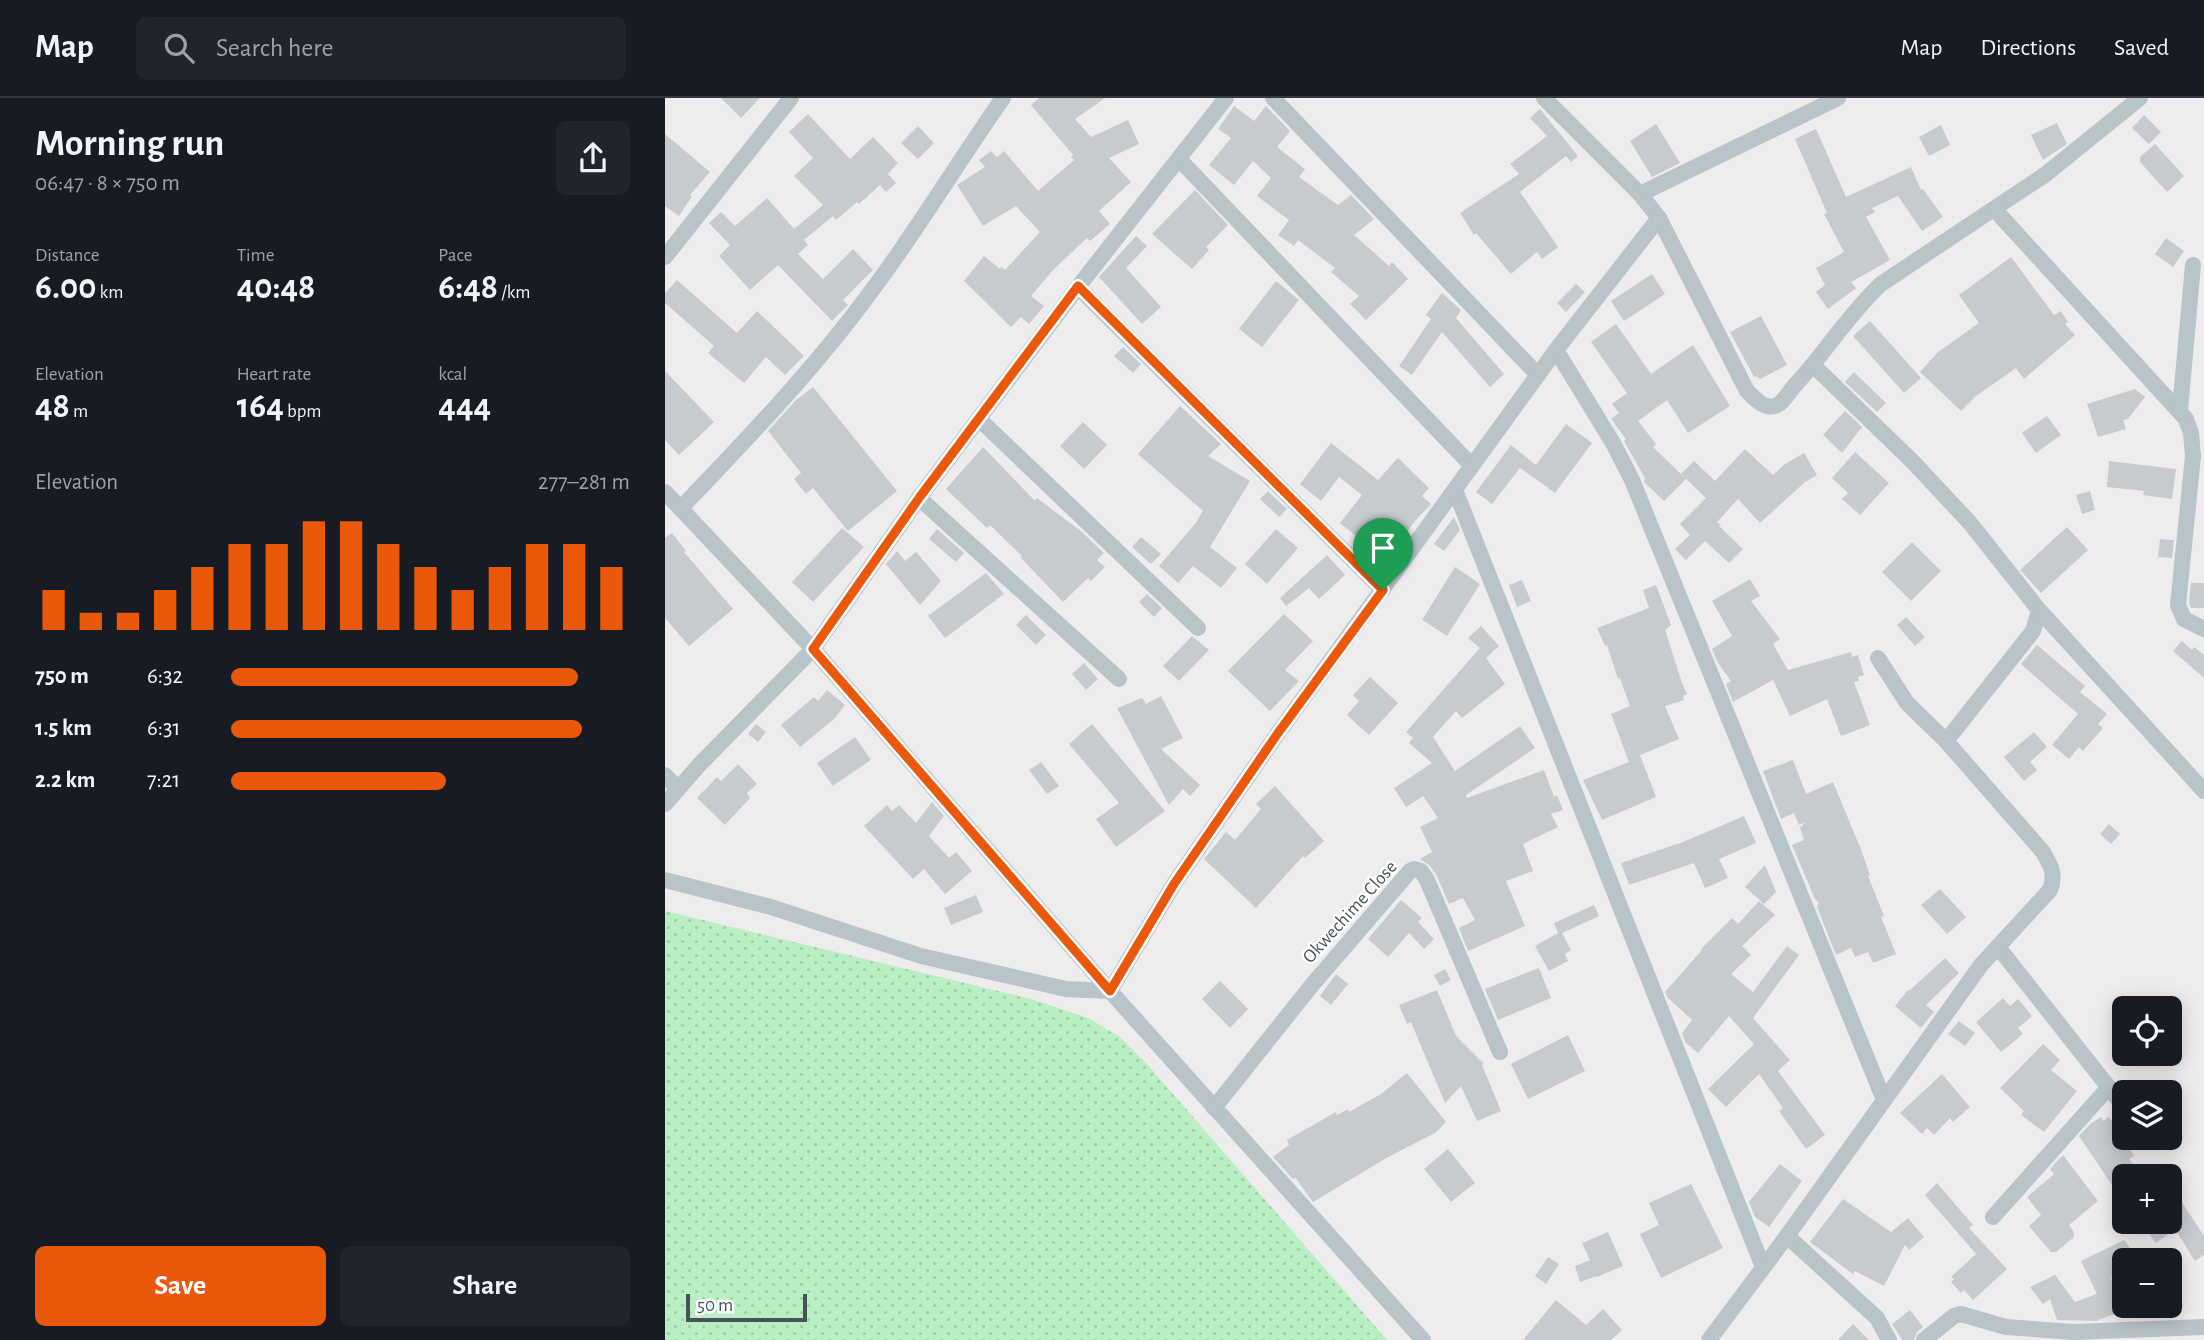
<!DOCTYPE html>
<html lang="en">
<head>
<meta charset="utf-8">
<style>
	body { margin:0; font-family:"Alegreya Sans",sans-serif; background:#20242c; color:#f1f3f6; height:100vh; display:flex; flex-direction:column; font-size:26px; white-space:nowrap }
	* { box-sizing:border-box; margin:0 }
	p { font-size:23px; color:#9ea1a6 }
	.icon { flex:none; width:38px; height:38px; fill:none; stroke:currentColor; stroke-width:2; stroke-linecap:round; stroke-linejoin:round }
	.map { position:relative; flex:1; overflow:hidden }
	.sheet { display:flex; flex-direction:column; background:#171b24; width:665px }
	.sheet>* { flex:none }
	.controls { position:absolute; left:1447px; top:898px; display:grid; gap:14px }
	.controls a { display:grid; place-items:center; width:70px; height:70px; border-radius:10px; background:#171b24; box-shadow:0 4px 18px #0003; font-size:35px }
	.scale { position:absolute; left:21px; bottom:18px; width:121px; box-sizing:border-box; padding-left:7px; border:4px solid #44545a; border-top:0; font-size:19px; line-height:24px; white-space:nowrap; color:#44545a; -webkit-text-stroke:5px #fff; paint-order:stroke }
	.pin { position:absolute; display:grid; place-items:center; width:60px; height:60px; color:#fff; margin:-72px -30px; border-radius:50% 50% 50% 0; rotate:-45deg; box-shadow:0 0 7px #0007 }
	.pin .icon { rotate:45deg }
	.round { display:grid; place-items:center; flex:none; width:74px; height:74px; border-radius:10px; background:#20242c }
	.headline { display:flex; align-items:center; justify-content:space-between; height:119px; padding:0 35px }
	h1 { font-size:38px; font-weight:700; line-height:52px }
	.figures { display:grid; grid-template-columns:repeat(3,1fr); gap:10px; height:119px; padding:7px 35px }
	.figures div { display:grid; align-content:center }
	.figures b { font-size:35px; font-weight:700 }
	.figures small { font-size:19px; font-weight:400 }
	.figures p { font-size:19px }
	.chart { height:196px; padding:14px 35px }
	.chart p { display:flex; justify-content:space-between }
	.chart svg { width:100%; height:126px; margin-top:7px; stroke:#ea580c; stroke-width:6 }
	.action { display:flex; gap:14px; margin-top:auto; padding:14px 35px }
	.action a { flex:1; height:80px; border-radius:10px; background:#ea580c; color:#fff; font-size:28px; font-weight:700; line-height:80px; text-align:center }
	.action a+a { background:#20242c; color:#f1f3f6 }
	ul { padding:0 35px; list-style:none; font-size:23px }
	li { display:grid; grid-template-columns:112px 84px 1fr; align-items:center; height:52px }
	li i { height:18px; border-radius:9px; background:#ea580c }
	header { display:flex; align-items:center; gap:42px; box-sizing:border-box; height:98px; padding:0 35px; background:#171b24; border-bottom:2px solid #363941 }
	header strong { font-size:33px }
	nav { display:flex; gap:38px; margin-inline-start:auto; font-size:24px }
	.search { width:490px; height:63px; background:#20242c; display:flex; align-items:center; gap:18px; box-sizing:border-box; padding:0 24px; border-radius:10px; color:#9ea1a6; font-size:26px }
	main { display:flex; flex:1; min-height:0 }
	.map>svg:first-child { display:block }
	.green { fill:url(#green-dots) }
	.building { fill:#c6cbcf }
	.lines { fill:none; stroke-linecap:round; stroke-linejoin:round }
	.minor { stroke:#b7c4ca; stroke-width:16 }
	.route-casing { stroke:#fff; stroke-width:14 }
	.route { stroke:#ea580c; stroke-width:9 }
	.labels { text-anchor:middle; stroke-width:5; stroke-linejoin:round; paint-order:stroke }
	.street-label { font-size:19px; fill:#44545a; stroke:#fff }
</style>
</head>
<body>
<header>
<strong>Map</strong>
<div class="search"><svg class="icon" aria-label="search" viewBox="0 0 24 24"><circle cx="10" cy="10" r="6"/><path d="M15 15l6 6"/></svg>Search here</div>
<nav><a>Map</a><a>Directions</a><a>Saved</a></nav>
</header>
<main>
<section class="sheet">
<div class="headline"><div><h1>Morning run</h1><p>06:47 · 8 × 750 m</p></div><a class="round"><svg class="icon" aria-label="share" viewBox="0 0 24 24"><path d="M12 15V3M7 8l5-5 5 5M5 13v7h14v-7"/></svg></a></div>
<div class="figures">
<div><p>Distance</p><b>6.00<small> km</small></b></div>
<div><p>Time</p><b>40:48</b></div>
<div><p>Pace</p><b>6:48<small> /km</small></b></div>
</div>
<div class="figures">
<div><p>Elevation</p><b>48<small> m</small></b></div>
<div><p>Heart rate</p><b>164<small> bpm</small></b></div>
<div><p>kcal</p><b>444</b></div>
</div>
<div class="chart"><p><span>Elevation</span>277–281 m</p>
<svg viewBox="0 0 160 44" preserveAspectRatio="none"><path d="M5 44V30M15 44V38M25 44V38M35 44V30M45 44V22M55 44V14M65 44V14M75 44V6M85 44V6M95 44V14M105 44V22M115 44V30M125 44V22M135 44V14M145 44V14M155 44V22"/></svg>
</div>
<ul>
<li><b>750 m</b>6:32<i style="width:87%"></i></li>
<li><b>1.5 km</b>6:31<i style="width:88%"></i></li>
<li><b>2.2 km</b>7:21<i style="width:54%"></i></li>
</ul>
<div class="action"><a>Save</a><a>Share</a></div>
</section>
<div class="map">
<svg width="1539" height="1242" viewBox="0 0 1539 1242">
	<defs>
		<pattern id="green-dots" width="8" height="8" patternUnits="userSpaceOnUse" patternTransform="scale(1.75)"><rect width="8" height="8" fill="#b8efc3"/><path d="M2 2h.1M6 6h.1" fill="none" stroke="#9fcfaa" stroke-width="1.8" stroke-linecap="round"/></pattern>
	</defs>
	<rect width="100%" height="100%" fill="#efeced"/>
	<path class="green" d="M0,813l366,88 57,19 32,19 26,26 241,277h-722z"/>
	<g class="building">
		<path d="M56,0h39l-19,20z"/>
		<path d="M374,0h66l-30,21 16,18 37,-17 11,24 -30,14 22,24 -32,29 11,13 -20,17 -3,-3 -34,32 -22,26 13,10 -15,18 -8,-7 -10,10 -47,-46 20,-25 16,13 1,-2 4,3 35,-38 -24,-26 -33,20 -26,-41 28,-18 -6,-7 12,-9 6,6 7,-6 34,40 36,-31 -3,-3 2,-2 -42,-50z"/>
		<path d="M569,8l20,15 12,-15 24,25 -13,16 28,22 -6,8 39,28 13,-10 23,24 -20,16 35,31 3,-4 16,17 -42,41 -16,-16 9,-8 -28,-24 4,-4 -37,-28 -4,6 -16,-11 11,-15 -32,-24 14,-18 -18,-17 -19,24 -25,-20 22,-27 -13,-9z"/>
		<path d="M875,11l38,47 -7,6 -5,-6 -46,36 38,55 -16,12 -5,-7 -26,22 -35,-41 -2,2 -14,-22 59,-39 -9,-10 37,-28 -17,-18z"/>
		<path d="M143,16l42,45 23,-22 25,26 -10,11 8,9 -10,9 -6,-7 -21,19 -2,-2 -21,18 -3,-4 -29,24 4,5 -10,9 25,25 30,-30 20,21 -30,30 5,5 -16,16 -54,-56 -28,25 -31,-34 11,-11 -21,-22 12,-11 14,14 32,-28 27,31 29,-24 -29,-29 19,-18 -24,-26z"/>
		<path d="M1479,17l17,17 -12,12 -17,-16z"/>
		<path d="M1392,25l10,21 -24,16 -12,-25z"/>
		<path d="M991,26l24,39 -28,14 -22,-36z"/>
		<path d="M1276,27l9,20 -21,11 -10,-19z"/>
		<path d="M253,28l16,17 -16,16 -17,-16z"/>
		<path d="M1151,31l30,68 65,-30 10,23 2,-1 20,28 -21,14 -24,-35 -26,12 3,4 -9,5 24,43 -39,22 5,6 -28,21 -12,-17 9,-7 -9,-17 28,-16 -20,-38 3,-1 -32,-74z"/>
		<path d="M0,36l45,38 -20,23 2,1 -13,20 -14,-10z"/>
		<path d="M1490,46l29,32 -17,16 -27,-30v-5z"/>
		<path d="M530,92l33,35 -22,22 3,3 -17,19 -40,-35z"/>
		<path d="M471,138l11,10 -21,22 35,39 -19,17 -43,-47z"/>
		<path d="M1501,140l18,13 -11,16 -18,-13z"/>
		<path d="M1346,159l43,58 7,-4 7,11 -3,2 10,11 -51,44 -8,-11 -40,28 -15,15 -41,-39 18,-20 41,-29 -20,-28z"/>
		<path d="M987,176l13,20 -41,27 -13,-20z"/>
		<path d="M12,182l60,53 20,-22 47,45 -19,19 -19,-18 -22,26 -36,-30 6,-7 -49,-43v-10z"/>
		<path d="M611,183l23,19 -37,47 -23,-18z"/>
		<path d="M911,186l9,8 -19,20 -9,-9z"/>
		<path d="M777,195l19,17 -5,8 48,56 -14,13 -48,-55 -30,43 -13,-9 32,-47 -5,-4z"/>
		<path d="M1096,218l26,49 -27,14 -4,-3 -2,1 -24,-45z"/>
		<path d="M1205,223l51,57 -17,15 -51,-57z"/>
		<path d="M951,226l35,50 42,-29 37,61 -42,27 -21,-33 -29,21 18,23 -3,3 33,32 -22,22 -20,-19 1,-4 -21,-37 2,-2 -15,-20 8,-6 -7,-9 15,-11 -36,-51z"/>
		<path d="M458,249l18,17 -8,9 -19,-17z"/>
		<path d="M0,273l49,51 -35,33 -14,-15z"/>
		<path d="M1189,274l32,31 -9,9 -32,-30z"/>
		<path d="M148,289l84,104 -49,40 -35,-43 -7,6 -12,-15 7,-6 -33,-42 27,-30z"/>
		<path d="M1470,291l10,8 -17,22 -5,1 3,9 -28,8 -11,-33z"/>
		<path d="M515,308l41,38 -13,12 42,25 -40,66 27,21 -16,20 -28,-22 -15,17 -19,-17 36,-42 8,-13 -65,-57z"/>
		<path d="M1180,313l17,16 -20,26 -19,-18z"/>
		<path d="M1382,318l14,19 -25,18 -14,-20z"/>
		<path d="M418,324l24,23 -23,24 -24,-23z"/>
		<path d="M901,326l26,19 -37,50 -35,-25 -28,36 -16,-12 35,-47 25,20z"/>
		<path d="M666,345l47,37 20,-22 31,30 -7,8 9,8 -16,17 -27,35 -29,-23 -3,3 -16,-13 22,-28 -23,-18 -18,24 -21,-17z"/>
		<path d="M318,349l52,54 2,-3 45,34 22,21 -7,7 8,7 -14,14 -3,-3 -25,24 -43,-45 2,-1 -32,-31 -3,3 -41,-39z"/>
		<path d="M1080,351l28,26 12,-11 19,-11 13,22 -12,7 -45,41 -22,-24 -21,23 4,3 -2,1 24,23 -14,14 -24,-22 -19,19 -11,-11 15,-14 -10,-11 26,-26 -25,-24 13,-13 21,20z"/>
		<path d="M1190,354l34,31 -29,32 -18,-16 6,-6 -16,-15z"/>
		<path d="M1444,363l67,8 -4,30 -29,-4 1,-4 -37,-4z"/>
		<path d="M603,393l19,18 -8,8 -19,-18z"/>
		<path d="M1425,393l5,19 -13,4 -6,-19z"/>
		<path d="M789,419l6,13 -16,21 -10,-7z"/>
		<path d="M1402,429l21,23 -47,43 -21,-23z"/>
		<path d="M177,430l22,19 -51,55 -21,-20z"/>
		<path d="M272,431l27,24 -8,9 -27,-23z"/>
		<path d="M611,431l22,19 -31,36 -22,-20z"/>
		<path d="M7,435l14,18 -2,1 49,57 -44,37 -24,-28v-80z"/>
		<path d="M476,439l20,17 -10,10 -19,-17z"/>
		<path d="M1495,441l14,1 -2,18 -14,-1z"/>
		<path d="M1247,444l29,29 -30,30 -29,-29z"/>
		<path d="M232,453l8,10 11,-9 25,29 -21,24 -34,-41z"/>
		<path d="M662,457l18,20 -26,24 -10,-11 -23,18 -6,-8z"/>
		<path d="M790,469l25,17 -33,52 -25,-16z"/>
		<path d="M321,475l18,21 -59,44 -17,-22z"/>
		<path d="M1085,481l10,17 -9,5 29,38 -7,5 15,26 63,-18 1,5 6,-2 6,20 -6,2 1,4 -5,1 16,43 -29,11 -14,-37 -37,17 -17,-36 -40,22 -7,-18 5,-3 -13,-18 -6,-14 20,-13 -20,-35z"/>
		<path d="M857,482l9,21 -14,6 -8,-22z"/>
		<path d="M1526,485h13v25h-13l-2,-5z"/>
		<path d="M991,487l15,40 -6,5 17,53 5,11 -4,2 1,4 -19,6 14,33 -39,16 16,42 -54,23 -19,-40 46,-18 -18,-48 19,-8 -10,-28 -2,1 -11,-34 -2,1 -8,-18 52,-20 -6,-18z"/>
		<path d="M482,496l15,14 -8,9 -15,-15z"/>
		<path d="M619,516l29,27 -28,29 14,11 -29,30 -42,-40z"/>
		<path d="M361,517l20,20 -10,10 -20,-20z"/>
		<path d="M1241,519l19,20 -10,9 -18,-21z"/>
		<path d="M816,528l18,20 -13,12 19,26 -43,34 -6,-7 -23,26 22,34 65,-45 15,22 -69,47 1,3 77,-28 10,27 3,-2 6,15 -12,4 7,13 -35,17 10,27 -27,10 19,45 -57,25 -9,-23 16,-8 -12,-22 -14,6 -13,-30 -7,-9 -9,-6 12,-7 -12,-25 18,-9 -15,-22 -17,11 -12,-19 38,-25 -23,-20 4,-5 -7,-6 74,-84 -12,-10z"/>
		<path d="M527,538l17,14 -30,31 -16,-15z"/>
		<path d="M1517,543l10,9 2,-3 10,8v23l-31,-27z"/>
		<path d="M1372,547l48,41 -5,6 27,22 -9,10 5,4 -20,23 -4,-4 -10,12 -17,-14 26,-31 -57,-50z"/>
		<path d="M419,565l14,16 -12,11 -14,-16z"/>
		<path d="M705,579l28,26 -29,32 -22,-20 12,-14 -6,-6z"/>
		<path d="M162,592l18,15 -10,13 -35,29 -19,-22 33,-28 4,4z"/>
		<path d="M496,598l22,42 -22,11 39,36 -10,11 -7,-7 -14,16 -52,-97 25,-10 4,6z"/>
		<path d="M91,626l10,8 -8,10 -10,-8z"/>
		<path d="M427,626l73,87 -49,36 -20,-28 23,-16 -50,-59z"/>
		<path d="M1369,634l13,15 -17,15 7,8 -13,11 -20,-24z"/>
		<path d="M190,639l16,23 -38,26 -16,-23z"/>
		<path d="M1128,662l13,34 27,-12 27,65 10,28 -2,1 16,40 -3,1 15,37 -23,9 -5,-11 -13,5 -4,-9 -15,7 -15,-38 -4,-11 2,-3 -4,-4 -23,-54 12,-5 -4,-12 5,-6 -6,3 -5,-12 -13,6 -18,-48z"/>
		<path d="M376,664l18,24 -12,8 -18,-24z"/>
		<path d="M73,666l19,20 -10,9 3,5 -25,27 -28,-27 20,-21 4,4z"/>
		<path d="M610,688l49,55 -19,17 -2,-2 -47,52 -52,-49 22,-27 9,8 26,-31 -5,-5z"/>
		<path d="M267,704l12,14 -15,20 20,22 7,-6 16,19 -27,23 -21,-25 -11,10 -49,-53 23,-21 5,6 7,-6 17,18z"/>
		<path d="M1079,718l12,27 -37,16 9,19 -23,10 -11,-25 -65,22 -8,-22 62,-21z"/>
		<path d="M1444,726l11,10 -9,10 -11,-10z"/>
		<path d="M1100,767l11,27 -12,12 -19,-17z"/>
		<path d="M1275,791l26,28 -19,17 -26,-29z"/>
		<path d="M311,797l7,17 -32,13 -7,-17z"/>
		<path d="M736,802l21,18 -4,4 16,17 -10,10 -15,-16 -21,24 -20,-18z"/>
		<path d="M1094,803l16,14 -33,31 9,9 -20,19 22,18 34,-46 12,9 -46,63 37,42 -12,11 47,64 -19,14 -27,-38 4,-3 -24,-34 -33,33 -18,-18 46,-45 -25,-28 -31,37 -13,-11 -3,-9 10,-13 -24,-22 -3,-6 37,-42 -1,-1 31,-31 6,6z"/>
		<path d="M929,807l5,11 -37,17 9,17 -6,4 3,7 -19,10 -14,-25 23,-13 -4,-10z"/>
		<path d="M1280,860l14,15 -33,32 8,7 -13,16 -26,-22 13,-16 1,1z"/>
		<path d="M874,870l12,30 -53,22 -13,-31z"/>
		<path d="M780,871l6,11 -11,6 -6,-11z"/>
		<path d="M671,876l12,10 -17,21 -11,-9z"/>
		<path d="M555,883l28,28 -18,19 -28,-29z"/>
		<path d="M772,892l19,46 28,28 -2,1 19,46 -24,10 -16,-35 -16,17 -34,-81 -4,2 -8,-19z"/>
		<path d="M1338,900l7,8 8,-7 14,17 -14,12 5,6 -22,18 -25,-30z"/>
		<path d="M1294,923l16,12 -10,13 -17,-12z"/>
		<path d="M903,937l17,36 -57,28 -17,-35z"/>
		<path d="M1378,946l17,16 -9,10 26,21 -33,41 -23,-17 3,-4 -24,-23z"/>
		<path d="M742,975l39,49 -11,11 -47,24 -75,45 -18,-25 -2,2 -20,-22 16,-12 -2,-5 49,-28 1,3 11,-6 1,3 32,-18z"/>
		<path d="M1277,976l28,33 -17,15 -3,-4 -16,17 -7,-7 -5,6 -22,-21z"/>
		<path d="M1436,1019l2,4 6,-4 10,15 15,24 -5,3 12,17h-16v28l-46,-68 11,-12z"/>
		<path d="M783,1051l27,34 -24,19 -27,-33z"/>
		<path d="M1398,1057l35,46 -29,24 5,7v5l-18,15h-5l-22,-26 12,-11 -14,-18 27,-23 -4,-5z"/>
		<path d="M1115,1066l22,17 -33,46 -14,-10 -6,-15z"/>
		<path d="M1272,1085l36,42 -4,3 38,41 -34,31 -9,-10 -3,3 -10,-11 3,-3 -3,-2 25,-23 -51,-59z"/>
		<path d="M1026,1086l32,64 -62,30 -21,-44 19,-9 -10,-22z"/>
		<path d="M1505,1086l34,52v19l-9,6 -20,-32 -19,14 -16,-21h30z"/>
		<path d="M1178,1101l48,33 17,-14 16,19 -15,13 -4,-5 -21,41 -29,-15 -2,3 -43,-32z"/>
		<path d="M943,1134l15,34 -26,11v-1l-17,6 -5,-16 15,-6 -8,-17z"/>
		<path d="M1459,1142l15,20h-14v7l-14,11 12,33 -27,10 -39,-1 -7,-21 -7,5 -13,-17 25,-12 20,27 22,-8 -16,-33z"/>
		<path d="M883,1159l11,7 -13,20 -11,-8z"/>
		<path d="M891,1202l30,25 17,-16 19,21 -11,10h-88z"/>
		<path d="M1245,1212l13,17 -6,5 -3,8h-12l-10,-16z"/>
		<path d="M1188,1226l16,16h-31z"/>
	</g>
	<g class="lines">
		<g class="minor">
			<path d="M608,0l265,277"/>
			<path d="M879,0l96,96 19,24 88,173c8,8 19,21 32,13 6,-4 12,-15 18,-21 29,-32 52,-69 84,-99l165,-110 94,-76"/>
			<path d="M514,61l293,307"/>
			<path d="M975,96l198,-96"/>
			<path d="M1330,112l191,209 5,14 2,23 -15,149 6,14 20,10"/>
			<path d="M0,159l126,-159"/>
			<path d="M413,189l305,303"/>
			<path d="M891,252l57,93 19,37 252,620"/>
			<path d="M1148,267l101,98 56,60 69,87 -6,21 -87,110"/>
			<path d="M1515,312l13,-145"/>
			<path d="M315,322l218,208"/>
			<path d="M790,392l308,777"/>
			<path d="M0,394l148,157 297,342 64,-107 104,-151 278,-383 103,-132"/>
			<path d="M254,400l200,181"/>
			<path d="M16,410c59,-62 118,-123 170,-190 55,-70 101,-147 152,-220"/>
			<path d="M1374,512l165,181"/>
			<path d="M0,677l13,14"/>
			<path d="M0,706l35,-40 113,-115 106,-151 159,-211 148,-189"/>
			<path d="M0,782l106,27 150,49 145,33 44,2 313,349"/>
			<path d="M1333,849l127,161"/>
			<path d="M549,1010l98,-123 98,-114 5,-2 6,2 6,9 73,172"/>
			<path d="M1483,1040l2,2"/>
			<path d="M1328,1119l116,-130"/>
			<path d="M1122,1138l90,82 12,22"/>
			<path d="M1044,1242l78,-104 194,-271 69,-75c6,-16 1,-24 -7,-38l-97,-111 -39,-38 -29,-45"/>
			<path d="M1259,1242l30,-24 7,-2 45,13 68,5 130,-5"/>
		</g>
	</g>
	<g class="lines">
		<defs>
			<path id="route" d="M413,188l305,304 -105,143 -104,151 -64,107 -297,-342 106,-151z"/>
		</defs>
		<use href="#route" class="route-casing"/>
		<use href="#route" class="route"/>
	</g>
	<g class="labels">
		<g class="street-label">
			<text transform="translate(684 813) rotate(-48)" y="7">Okwechime Close</text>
		</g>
	</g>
</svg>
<div class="controls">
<a><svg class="icon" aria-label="locate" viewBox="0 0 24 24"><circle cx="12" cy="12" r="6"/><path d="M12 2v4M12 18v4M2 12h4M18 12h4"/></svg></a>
<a><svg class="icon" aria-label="layers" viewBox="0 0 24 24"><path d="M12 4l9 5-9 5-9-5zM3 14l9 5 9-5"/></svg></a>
<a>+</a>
<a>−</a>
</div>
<div class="scale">50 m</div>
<div class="pin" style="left:718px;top:492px;background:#1e9e55"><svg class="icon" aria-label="arrive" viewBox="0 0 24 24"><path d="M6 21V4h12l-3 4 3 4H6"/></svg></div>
</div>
</main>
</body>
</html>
